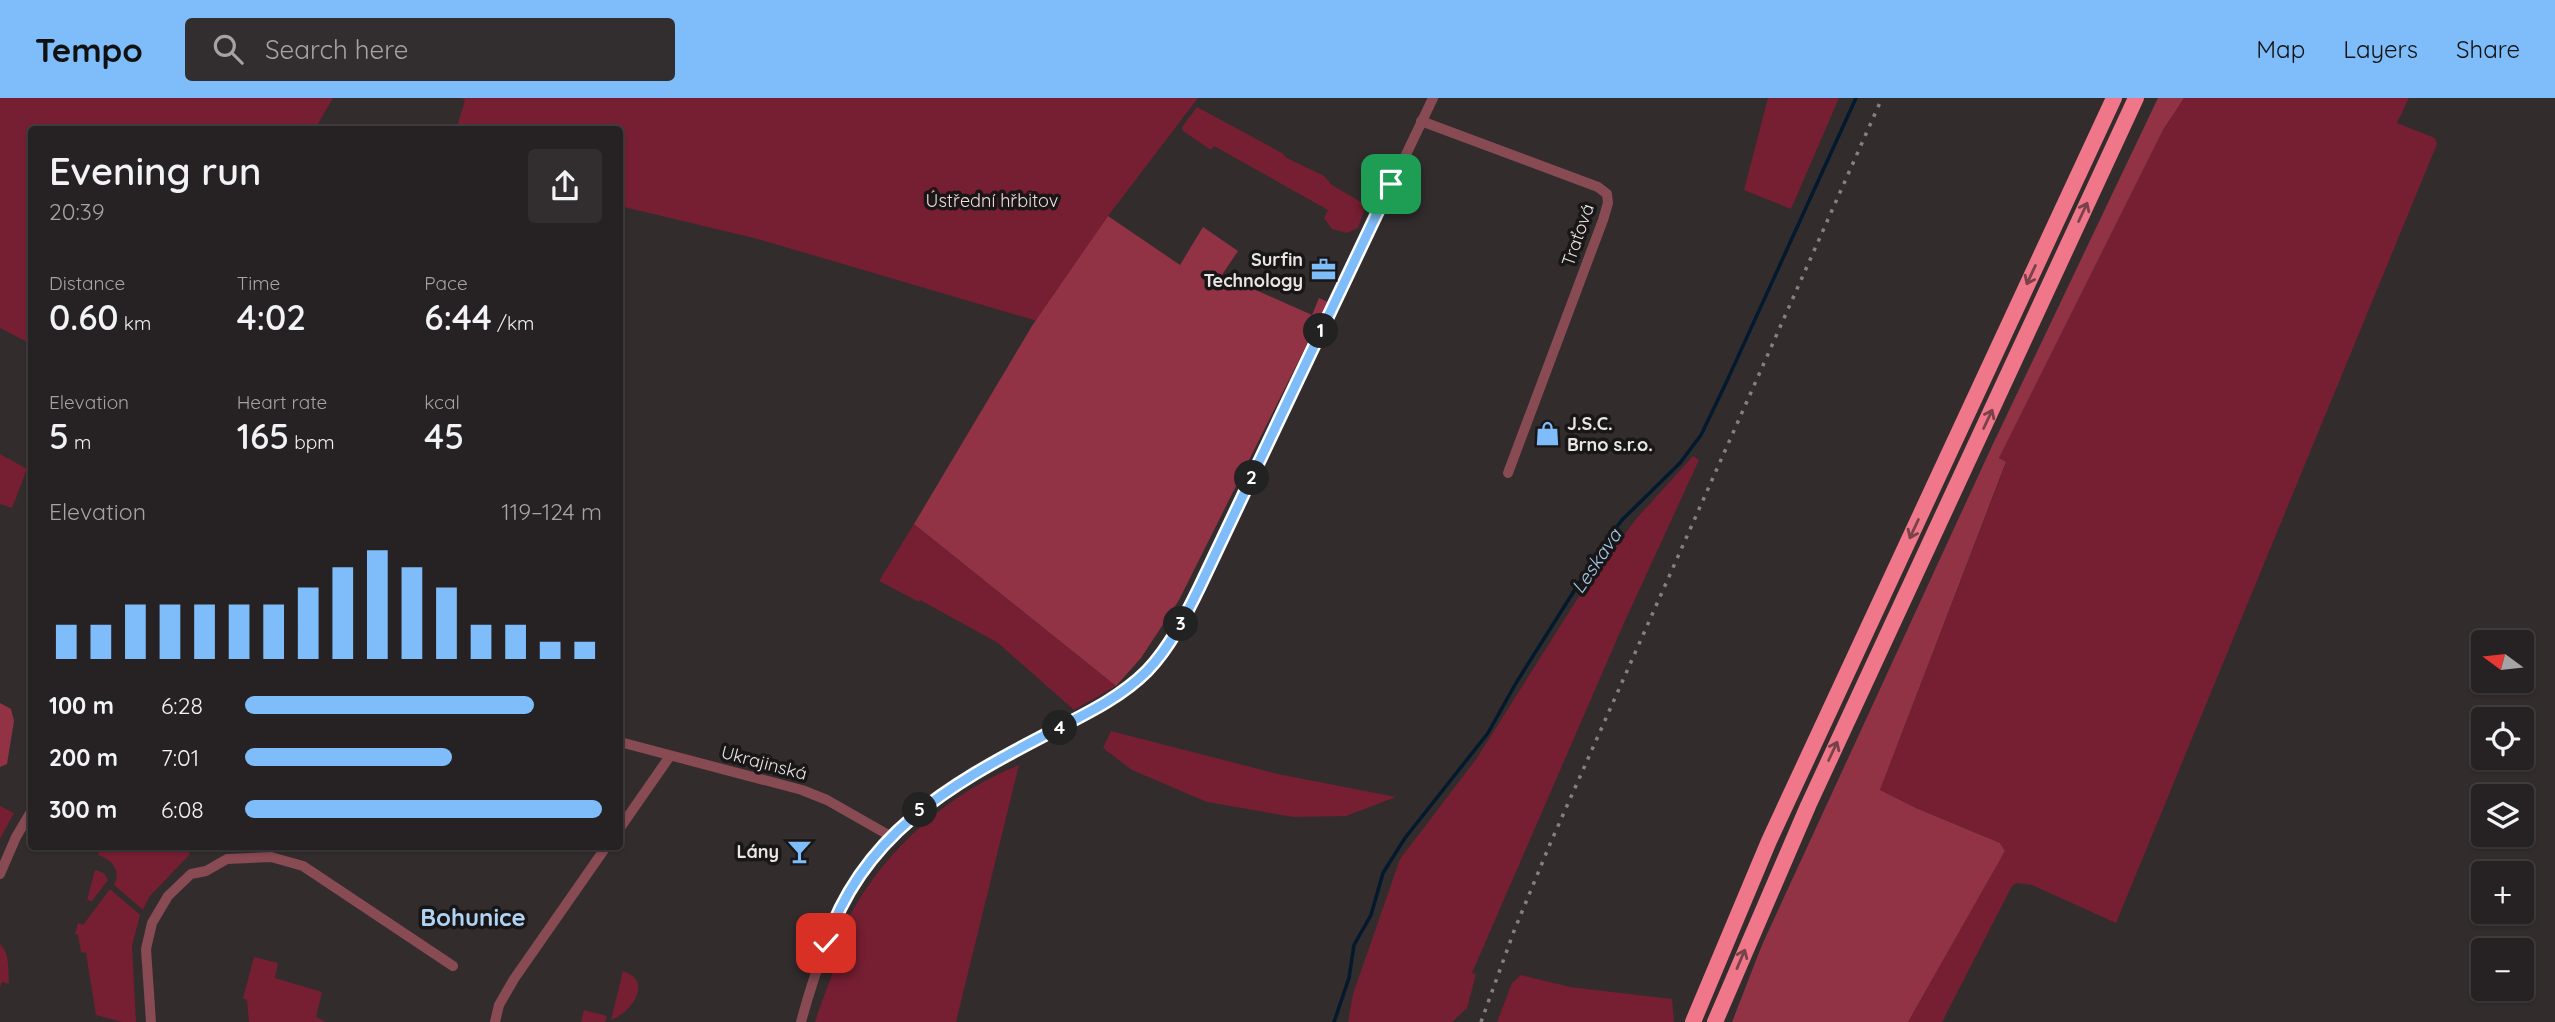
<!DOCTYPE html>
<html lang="en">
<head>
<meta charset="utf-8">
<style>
	body { margin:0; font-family:Quicksand,sans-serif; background:#322e2f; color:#f1f3f6; height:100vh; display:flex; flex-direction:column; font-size:26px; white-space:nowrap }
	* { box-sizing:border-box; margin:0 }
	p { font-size:23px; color:#a4a3a5 }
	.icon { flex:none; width:38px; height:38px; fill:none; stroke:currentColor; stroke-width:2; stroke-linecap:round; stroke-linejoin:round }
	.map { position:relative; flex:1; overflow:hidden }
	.details { position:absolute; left:28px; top:28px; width:595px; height:724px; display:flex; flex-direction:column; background:#262122; border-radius:7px; box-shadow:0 2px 5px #0004,0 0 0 2px #423e40 }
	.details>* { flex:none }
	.needle { width:46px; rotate:285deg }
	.buttons { position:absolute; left:2471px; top:532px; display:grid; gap:14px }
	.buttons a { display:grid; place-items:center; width:63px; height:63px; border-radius:7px; background:#262122; box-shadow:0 2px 5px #0004,0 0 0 2px #423e40; font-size:35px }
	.pin { position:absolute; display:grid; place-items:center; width:60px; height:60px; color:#fff; margin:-30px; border-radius:14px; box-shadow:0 4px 10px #0006 }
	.km { position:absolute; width:35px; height:35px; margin:-18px; border-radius:50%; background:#222; color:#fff; font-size:19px; line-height:35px; text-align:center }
	.round { display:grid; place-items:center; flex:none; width:74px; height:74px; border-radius:7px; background:#322e2f }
	.summary { display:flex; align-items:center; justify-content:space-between; height:119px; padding:0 21px }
	h1 { font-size:38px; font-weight:600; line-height:52px }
	.metrics { display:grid; grid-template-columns:repeat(3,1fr); gap:10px; height:119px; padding:7px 21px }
	.metrics div { display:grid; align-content:center }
	.metrics b { font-size:35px; font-weight:600 }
	.metrics small { font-size:19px; font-weight:400 }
	.metrics p { font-size:19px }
	.chart { height:196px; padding:14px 21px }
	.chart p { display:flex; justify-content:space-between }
	.chart svg { width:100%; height:126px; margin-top:7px; stroke:#7ebdf9; stroke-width:6 }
	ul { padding:0 21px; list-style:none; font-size:23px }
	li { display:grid; grid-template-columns:112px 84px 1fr; align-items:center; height:52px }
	li i { height:18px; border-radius:9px; background:#7ebdf9 }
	header { display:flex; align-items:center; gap:42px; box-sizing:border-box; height:98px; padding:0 35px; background:#7ebdf9; color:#111 }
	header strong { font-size:33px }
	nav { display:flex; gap:38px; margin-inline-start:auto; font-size:24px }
	.search { width:490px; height:63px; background:#322e2f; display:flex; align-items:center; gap:18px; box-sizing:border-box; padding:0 24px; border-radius:7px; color:#a4a3a5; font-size:26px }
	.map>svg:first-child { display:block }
	.green { fill:#761e32 }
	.forest { fill:#913345 }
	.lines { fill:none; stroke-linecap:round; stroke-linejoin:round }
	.stream { stroke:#02192e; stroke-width:3.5 }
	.minor { stroke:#884a53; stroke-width:10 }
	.highway { stroke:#f0778a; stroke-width:16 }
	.rail { stroke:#868181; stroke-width:3.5; stroke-dasharray:3.5 7; stroke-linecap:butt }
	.oneway { stroke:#79424a }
	.route-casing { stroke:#fff; stroke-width:14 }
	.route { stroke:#7ebdf9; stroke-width:9 }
	.labels { text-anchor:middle; stroke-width:7; stroke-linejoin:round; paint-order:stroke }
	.park-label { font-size:18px; fill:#f6dadc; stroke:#181616 }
	.street-label { font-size:18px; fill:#e9e5e5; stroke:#181616 }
	.poi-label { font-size:18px; font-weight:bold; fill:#e9e5e5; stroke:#181616; text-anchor:end }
	.water-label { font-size:19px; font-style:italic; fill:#a5c9ec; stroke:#181616 }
	.district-label { font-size:24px; font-weight:bold; fill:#b0d3f4; stroke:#181616 }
</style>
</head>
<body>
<header>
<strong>Tempo</strong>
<div class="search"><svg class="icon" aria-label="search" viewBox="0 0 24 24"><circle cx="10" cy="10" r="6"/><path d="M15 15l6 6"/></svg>Search here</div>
<nav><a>Map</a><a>Layers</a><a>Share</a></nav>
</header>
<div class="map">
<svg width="2555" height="924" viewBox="0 0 2555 924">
	<rect width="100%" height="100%" fill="#322c2d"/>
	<g class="green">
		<path d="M0,0h333l-18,31 -283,1 -1,214 -31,-16z"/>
		<path d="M461,0h737l-90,118 -71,105 -279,-82 -138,-33v-76h-164l9,-30z"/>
		<path d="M1768,0h71l-48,111 -47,-19z"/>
		<path d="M2184,0h225l-12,25 38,15 2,6 -321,779 -84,-38 -15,-2 -5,3 -70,136h-34l97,-171 -5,-8 -84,-35 -36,-18 126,-327 -7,-5 164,-328z"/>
		<path d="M1197,9l85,46 5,5 37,18 8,9 34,20 -8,23 -11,5 -15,-4 -8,-11 4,-8 -114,-64 -3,4 -28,-19 -1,-4z"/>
		<path d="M0,356l27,15 -15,39 -12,-4z"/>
		<path d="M1693,358l6,4 -75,163 -152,350 4,1 -9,34 -15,14h-104l5,-28 47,-135 77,-101 99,-157 60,-82z"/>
		<path d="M914,426l202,162 -42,24 -76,-67 -78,-43 -1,2 -40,-21z"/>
		<path d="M1111,633l167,43 118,23 -50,19 -53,1 -86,-15 -75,-32 -29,-22z"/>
		<path d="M1019,667l-63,257h-141c9,-29 22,-57 31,-86 2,-8 2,-18 7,-26 34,-62 100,-120 166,-145z"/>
		<path d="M0,708l14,7 -14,26z"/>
		<path d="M100,749h87l3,7 -41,43 -6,13 -29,-25c8,-15 -3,-26 -16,-30z"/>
		<path d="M95,772l9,3 4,7 -16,21 -5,-1z"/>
		<path d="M110,791l30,26 -8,31 4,76h-14l-26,-7 -10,-62 -5,-1 -3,-17 -3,-1 3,-11 5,2z"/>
		<path d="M0,846c10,9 8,26 9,40l-7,-2 -2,6z"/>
		<path d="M254,859l24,6 -3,15 47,14 -6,25 10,5h-77l-2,-22 -4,-2z"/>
		<path d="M623,873c31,10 9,41 -12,49z"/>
		<path d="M1521,877l49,12 102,12 2,23h-177l15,-39z"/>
		<path d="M584,912l23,6 -2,6h-24z"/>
	</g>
	<g class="forest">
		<path d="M2158,0h26l-21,32 -164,328 7,4 -126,328 36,18 84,35 5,8 -97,171h-176l30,-77 230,-499z"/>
		<path d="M1108,118l72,49 23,-38 35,24 -16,24 90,40 7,-17 9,4 -149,298 -38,58 -25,28 -202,-162 118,-198z"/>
		<path d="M0,605l11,6 3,12 -7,43 -7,3z"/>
	</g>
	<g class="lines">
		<path class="stream" d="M1334,924l15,-44 5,-33 17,-30 12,-42 22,-35 83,-105 28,-50 89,-141 17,-22 58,-57 21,-28 25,-52 130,-285"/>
		<g class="minor">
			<path d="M1421,23l177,66 9,7 1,9 -5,17 -95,253"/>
			<path d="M620,644l182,48 25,10 65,37"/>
			<path d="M620,730l50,-72"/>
			<path d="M0,776l16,-37 16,-27"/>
			<path d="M151,924l-5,-73 6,-26 16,-27 23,-22 15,-3 21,-12 44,-2 32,9 150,100"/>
			<path d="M495,924l4,-17 15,-26 92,-132"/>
			<path d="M801,924c24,-88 54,-162 129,-220 65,-50 160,-75 217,-131 24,-24 39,-56 53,-85l233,-488"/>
		</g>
		<g class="highway">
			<path d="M1693,924l76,-181 345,-743"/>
			<path d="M1715,924l93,-216 328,-708"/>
		</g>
		<path class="rail" d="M1481,924l33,-91 36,-87 332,-746"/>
	</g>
	<defs><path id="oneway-shaft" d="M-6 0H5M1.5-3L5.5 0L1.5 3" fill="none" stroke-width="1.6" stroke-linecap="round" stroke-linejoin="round" transform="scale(1.75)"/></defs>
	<g class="oneway">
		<use href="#oneway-shaft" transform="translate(2083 114) rotate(-65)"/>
		<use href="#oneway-shaft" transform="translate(2031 177) rotate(115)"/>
		<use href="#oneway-shaft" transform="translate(1988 321) rotate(-65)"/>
		<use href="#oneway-shaft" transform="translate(1914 431) rotate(115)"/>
		<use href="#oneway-shaft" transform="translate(1833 653) rotate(-65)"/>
		<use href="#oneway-shaft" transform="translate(1741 861) rotate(-67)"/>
	</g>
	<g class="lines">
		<defs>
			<path id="route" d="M826,845c36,-108 123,-158 217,-207 36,-19 75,-36 104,-65 23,-24 39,-56 53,-85l191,-402"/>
		</defs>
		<use href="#route" class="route-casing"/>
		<use href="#route" class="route"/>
	</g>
	<defs>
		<symbol id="office-bare" viewBox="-9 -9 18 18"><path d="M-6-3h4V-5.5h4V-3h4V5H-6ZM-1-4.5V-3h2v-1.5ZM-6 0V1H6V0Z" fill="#7ebdf9" stroke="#181616" stroke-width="2.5" paint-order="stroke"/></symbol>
		<symbol id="shop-bare" viewBox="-9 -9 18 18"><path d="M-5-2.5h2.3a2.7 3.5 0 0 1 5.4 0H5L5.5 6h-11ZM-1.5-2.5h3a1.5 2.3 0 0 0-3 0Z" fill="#7ebdf9" stroke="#181616" stroke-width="2.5" paint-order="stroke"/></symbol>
		<symbol id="bar-bare" viewBox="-9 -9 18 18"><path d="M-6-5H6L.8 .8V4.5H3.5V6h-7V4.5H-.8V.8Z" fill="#7ebdf9" stroke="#181616" stroke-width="2.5" paint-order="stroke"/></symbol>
	</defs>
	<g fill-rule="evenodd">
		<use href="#office-bare" x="1306" y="154" width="35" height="35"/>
		<use href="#shop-bare" x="1530" y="318" width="35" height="35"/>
		<use href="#bar-bare" x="782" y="736" width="35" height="35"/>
	</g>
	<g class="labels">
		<g class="park-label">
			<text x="992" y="109">Ústřední hřbitov</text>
		</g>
		<g class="street-label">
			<text transform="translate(1578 137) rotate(-71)" y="6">Traťová</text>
			<text transform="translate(764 665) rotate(15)" y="6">Ukrajinská</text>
		</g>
		<g class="poi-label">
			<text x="1303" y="168">Surfin<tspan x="1303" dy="21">Technology</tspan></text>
			<text x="1567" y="332" text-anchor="start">J.S.C.<tspan x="1567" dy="21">Brno s.r.o.</tspan></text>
			<text x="779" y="760">Lány</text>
		</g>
		<g class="water-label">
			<text transform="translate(1596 463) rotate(-56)" y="7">Leskava</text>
		</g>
		<g class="district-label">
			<text x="473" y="828">Bohunice</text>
		</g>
	</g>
</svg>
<div class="buttons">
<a><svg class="needle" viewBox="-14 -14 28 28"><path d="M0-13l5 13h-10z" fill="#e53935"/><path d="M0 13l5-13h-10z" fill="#a4a3a5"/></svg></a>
<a><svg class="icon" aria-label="locate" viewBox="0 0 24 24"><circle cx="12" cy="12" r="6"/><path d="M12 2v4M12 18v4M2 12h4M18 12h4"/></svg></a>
<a><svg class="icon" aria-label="layers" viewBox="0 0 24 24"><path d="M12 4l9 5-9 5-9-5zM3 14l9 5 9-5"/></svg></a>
<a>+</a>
<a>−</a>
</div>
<div class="pin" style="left:1391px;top:86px;background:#1e9e55"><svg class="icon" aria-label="arrive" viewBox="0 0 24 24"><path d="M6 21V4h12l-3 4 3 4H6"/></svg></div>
<div class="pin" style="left:826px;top:845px;background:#d93025"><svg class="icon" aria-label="check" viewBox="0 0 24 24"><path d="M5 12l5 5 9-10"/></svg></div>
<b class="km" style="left:1321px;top:233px">1</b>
<b class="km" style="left:1252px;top:380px">2</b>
<b class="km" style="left:1181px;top:526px">3</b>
<b class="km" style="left:1060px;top:630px">4</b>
<b class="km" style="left:920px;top:712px">5</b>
<section class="details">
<div class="summary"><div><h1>Evening run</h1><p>20:39</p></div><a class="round"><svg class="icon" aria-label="share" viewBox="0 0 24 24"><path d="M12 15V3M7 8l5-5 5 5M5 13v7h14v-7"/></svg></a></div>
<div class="metrics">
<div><p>Distance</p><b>0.60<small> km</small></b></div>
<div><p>Time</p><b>4:02</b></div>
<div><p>Pace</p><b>6:44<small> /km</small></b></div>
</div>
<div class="metrics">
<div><p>Elevation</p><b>5<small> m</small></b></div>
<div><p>Heart rate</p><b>165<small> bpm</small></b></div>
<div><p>kcal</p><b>45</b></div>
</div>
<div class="chart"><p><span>Elevation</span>119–124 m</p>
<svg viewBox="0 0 160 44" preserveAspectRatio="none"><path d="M5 44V32M15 44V32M25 44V25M35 44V25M45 44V25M55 44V25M65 44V25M75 44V19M85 44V12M95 44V6M105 44V12M115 44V19M125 44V32M135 44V32M145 44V38M155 44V38"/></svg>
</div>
<ul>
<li><b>100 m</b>6:28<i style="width:81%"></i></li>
<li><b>200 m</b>7:01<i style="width:58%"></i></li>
<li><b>300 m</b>6:08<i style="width:100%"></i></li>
</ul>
</section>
</div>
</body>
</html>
